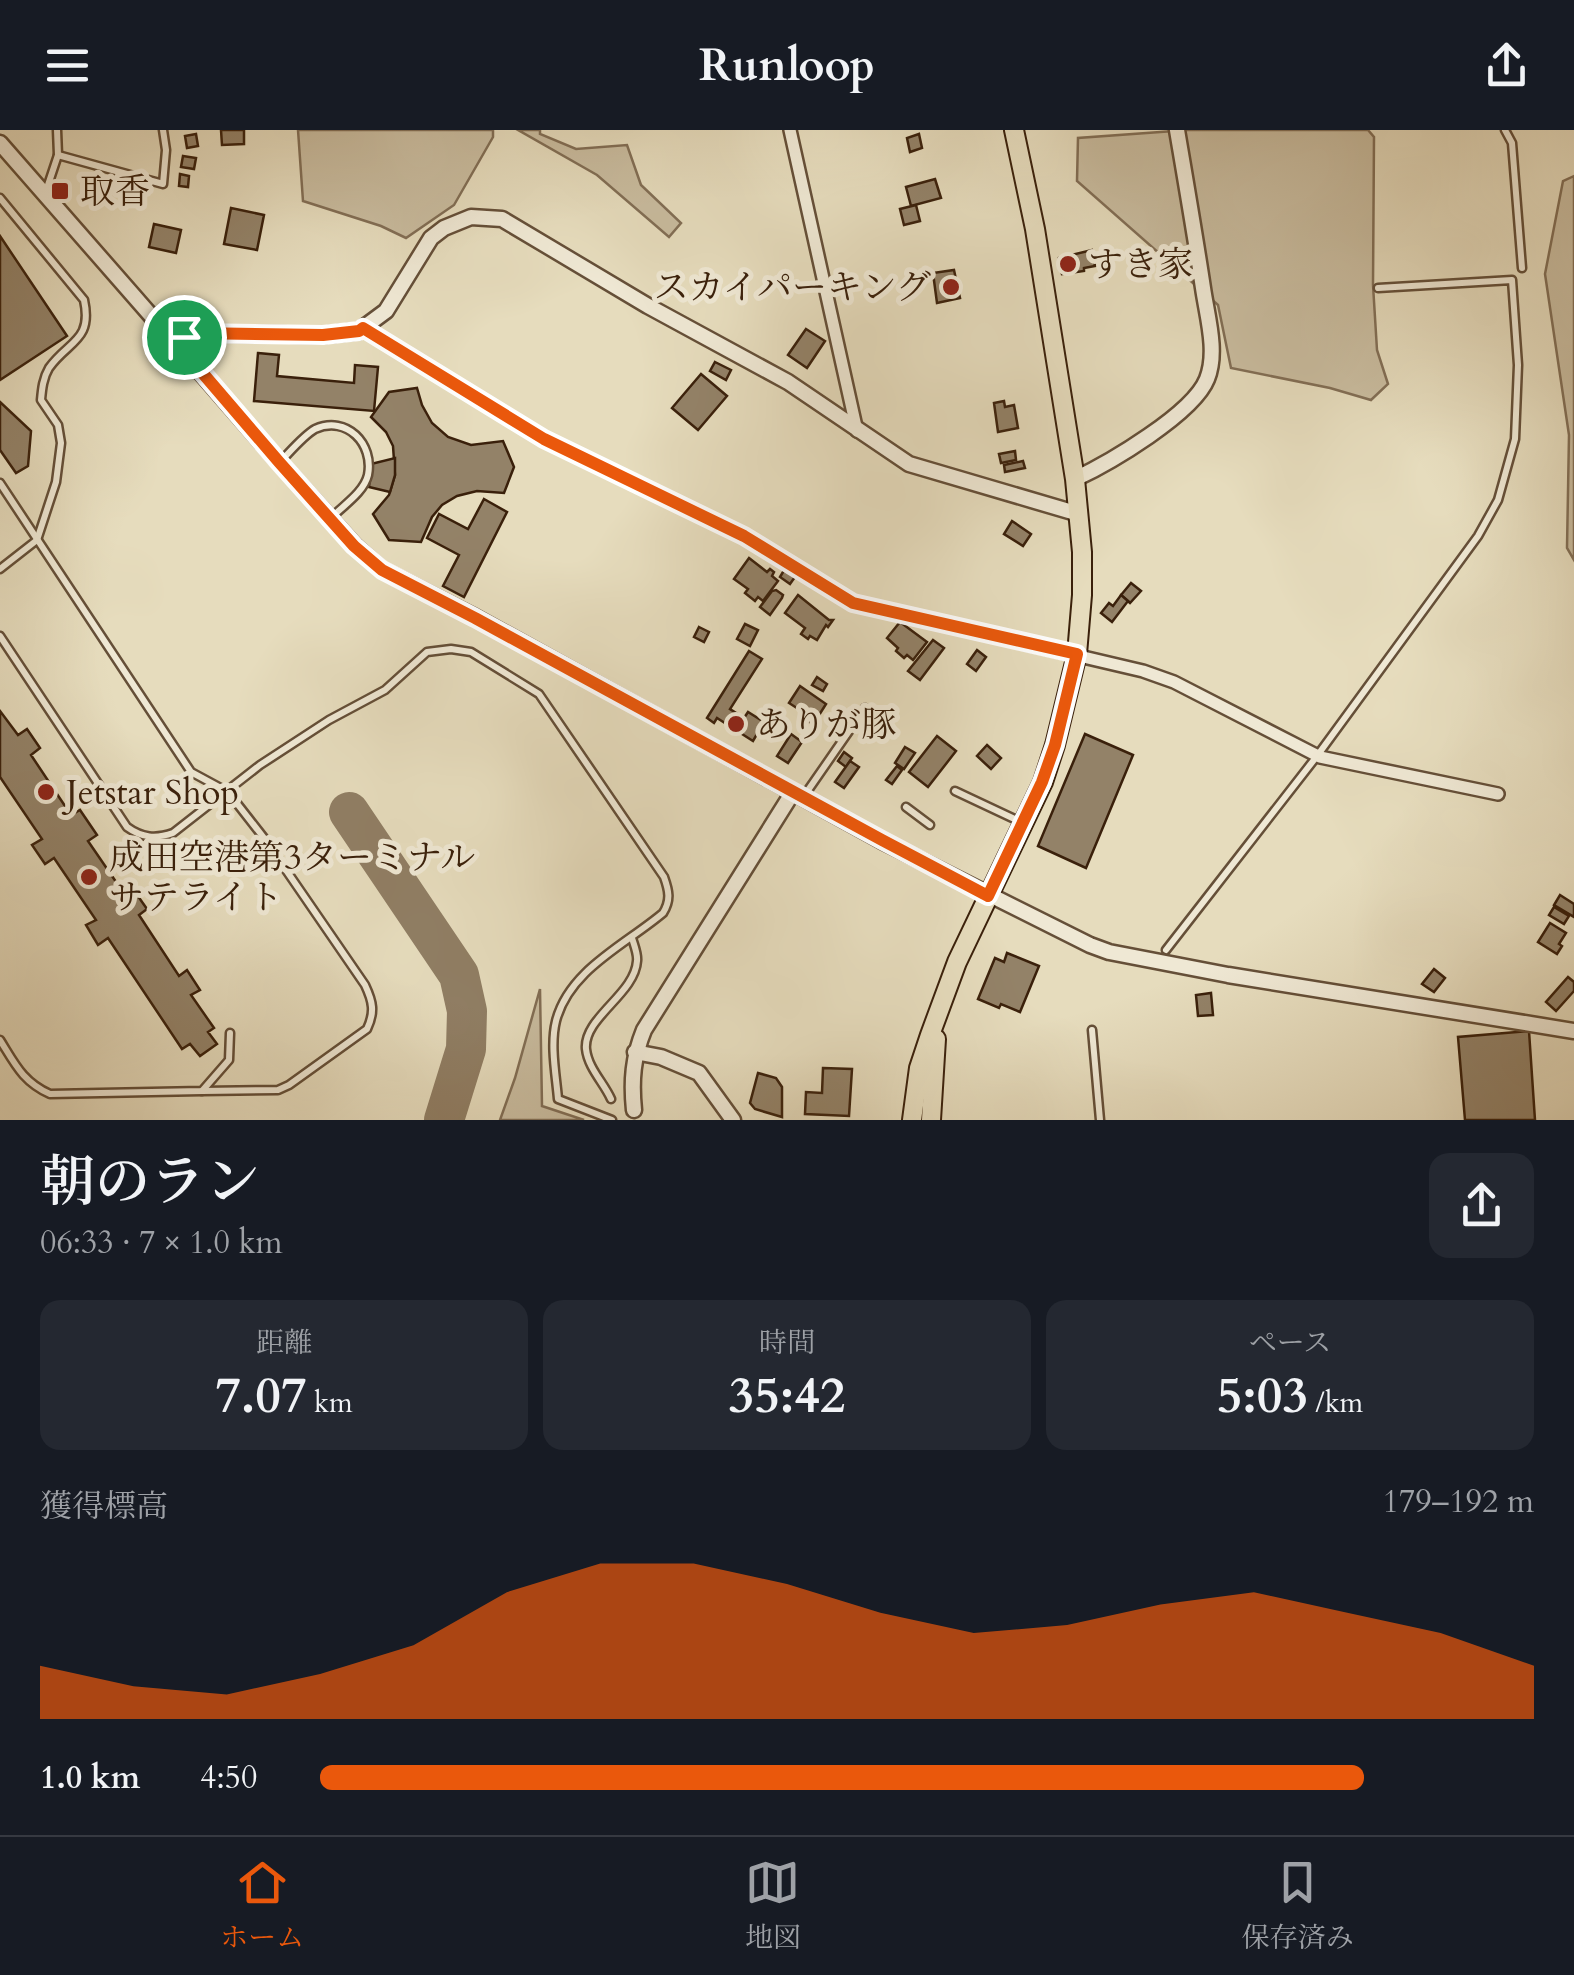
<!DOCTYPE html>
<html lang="ja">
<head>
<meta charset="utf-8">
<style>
	body { margin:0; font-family:Cardo,"Noto Serif JP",serif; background:#242831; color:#f1f3f6; height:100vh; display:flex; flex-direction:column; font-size:38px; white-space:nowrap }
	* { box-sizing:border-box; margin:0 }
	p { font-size:32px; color:#9ea1a6 }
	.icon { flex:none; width:55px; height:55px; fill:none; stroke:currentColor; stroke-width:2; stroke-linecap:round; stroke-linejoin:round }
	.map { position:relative; height:990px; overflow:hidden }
	.panel { display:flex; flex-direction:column; background:#171b24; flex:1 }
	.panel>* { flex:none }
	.pin { position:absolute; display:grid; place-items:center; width:85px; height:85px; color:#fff; margin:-42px; border:5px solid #fff; border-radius:50%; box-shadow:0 2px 10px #0007 }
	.round { display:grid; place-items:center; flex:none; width:105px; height:105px; border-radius:20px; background:#242831 }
	.headline { display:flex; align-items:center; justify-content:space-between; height:170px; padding:0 40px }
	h1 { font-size:55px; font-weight:600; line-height:75px }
	.metrics { display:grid; grid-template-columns:repeat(3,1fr); gap:15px; height:170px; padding:10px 40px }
	.metrics div { display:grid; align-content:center; border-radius:20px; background:#242831; text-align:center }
	.metrics b { font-size:50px; font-weight:600 }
	.metrics small { font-size:28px; font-weight:400 }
	.metrics p { font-size:28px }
	.chart { height:280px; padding:20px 40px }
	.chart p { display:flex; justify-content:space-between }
	.chart svg { width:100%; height:180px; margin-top:10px; fill:#ea580c; opacity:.7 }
	ul { padding:0 40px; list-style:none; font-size:32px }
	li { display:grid; grid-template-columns:160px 120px 1fr; align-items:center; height:75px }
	li i { height:25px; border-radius:12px; background:#ea580c }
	header { display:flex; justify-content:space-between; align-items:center; height:130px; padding:0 40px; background:#171b24; font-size:45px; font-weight:600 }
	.tab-bar { display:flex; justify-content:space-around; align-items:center; height:140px; border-top:2px solid #363941; background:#171b24; font-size:28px; color:#9ea1a6 }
	.tab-bar a { display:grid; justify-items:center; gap:5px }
	.tab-bar .active { color:#ea580c }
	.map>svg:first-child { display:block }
	.green { fill:#c9bc9f; stroke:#826e55; stroke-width:2.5 }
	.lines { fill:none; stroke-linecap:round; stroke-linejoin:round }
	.taxiway { stroke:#907e64; stroke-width:40 }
	.building { fill:#938268; stroke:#3a200b; stroke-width:2.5 }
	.service-casing { stroke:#654f38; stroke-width:11 }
	.minor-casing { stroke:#654f38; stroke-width:16 }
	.tertiary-casing { stroke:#654f38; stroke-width:19 }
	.primary-casing { stroke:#3a200b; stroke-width:22 }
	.service { stroke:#efe8d4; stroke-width:6 }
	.minor { stroke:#efe8d4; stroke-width:11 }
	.tertiary { stroke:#efe8d4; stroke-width:14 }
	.primary { stroke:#e6dcbd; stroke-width:18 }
	.route-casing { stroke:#fff; stroke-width:20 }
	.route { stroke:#ea580c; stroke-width:12 }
	.poi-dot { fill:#8f2418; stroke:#efe8d4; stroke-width:4 }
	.labels { text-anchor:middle; stroke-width:10; stroke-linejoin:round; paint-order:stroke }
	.poi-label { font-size:35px; fill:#3a200b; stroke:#efe8d4; text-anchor:start }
</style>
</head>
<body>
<header><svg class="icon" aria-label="menu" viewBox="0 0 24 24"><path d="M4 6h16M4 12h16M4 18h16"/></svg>Runloop<svg class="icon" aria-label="share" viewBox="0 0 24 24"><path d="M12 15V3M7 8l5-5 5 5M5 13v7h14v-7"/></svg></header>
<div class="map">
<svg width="1574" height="990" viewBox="0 0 1574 990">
	<rect width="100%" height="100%" fill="#e6dcbd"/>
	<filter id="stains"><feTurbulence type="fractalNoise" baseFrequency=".002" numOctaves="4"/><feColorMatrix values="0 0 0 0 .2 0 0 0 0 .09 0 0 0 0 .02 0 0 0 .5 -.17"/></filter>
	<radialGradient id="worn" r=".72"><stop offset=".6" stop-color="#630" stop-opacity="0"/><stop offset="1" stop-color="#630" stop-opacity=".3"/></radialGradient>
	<g class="green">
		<path d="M298,0h195v7l-39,68 -48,33 -25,-12 -78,-25z"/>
		<path d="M518,0h22v4l36,15 51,-4 14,40 40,38 -12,14 -72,-62z"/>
		<path d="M1188,0h180l6,7 -1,148 4,65 11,34 -17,16 -41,-12 -99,-20 -13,-63 -141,-124 1,-43z"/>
		<path d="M1574,46v384l-7,-12 2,-113 -24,-161 18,-93z"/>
		<path d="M540,859l2,117 42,14h-84l15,-42z"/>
	</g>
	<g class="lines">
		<path class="taxiway" d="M349,682l110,163 8,36 -1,38 -22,71"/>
	</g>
	<g class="building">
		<path d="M221,0h23v14l-22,1z"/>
		<path d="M196,4l2,12 -11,2 -2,-12z"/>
		<path d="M919,4l3,14 -12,4 -3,-14z"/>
		<path d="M183,26l13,2 -2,11 -13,-2z"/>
		<path d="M180,44l9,2 -1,11 -9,-1z"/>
		<path d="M935,49l6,19 -30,8 -5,-19z"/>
		<path d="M916,75l4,16 -16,4 -4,-16z"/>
		<path d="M231,78l33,7 -7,35 -33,-6z"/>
		<path d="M154,94l27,6 -5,23 -27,-6z"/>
		<path d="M0,106l67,100 -67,44z"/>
		<path d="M1092,120l3,16 -11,2v3l-22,3 -3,-16z"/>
		<path d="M954,140l6,28 -23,5 -4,-30z"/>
		<path d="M806,199l19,12 -18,27 -19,-13z"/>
		<path d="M258,223l21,2 -2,21 77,7 1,-18 23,2 -4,44 -120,-10z"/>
		<path d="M715,232l16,8 -5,10 -16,-9z"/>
		<path d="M701,244l26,22 -29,34 -26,-22z"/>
		<path d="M417,258l5,17 10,18 16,14 23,8 32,-4 11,26 -10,26 -27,-2 -20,5 -15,9 -10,12 -11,25 -32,-2 -16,-26 16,-19 6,-20 -2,-29 -7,-14 -15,-15 18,-25z"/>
		<path d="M1004,271l1,6 9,-2 4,23 -20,4 -4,-29z"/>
		<path d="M0,272l31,29 -3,35 -12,7 -16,-23z"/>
		<path d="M1015,321l1,9 -15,3 -2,-9z"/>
		<path d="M395,328v17l-5,17 -21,-5 2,-23z"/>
		<path d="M1023,331l2,7 -20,4 -1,-7z"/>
		<path d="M484,369l23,13 -43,85 -21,-11 16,-31 -32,-17 12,-24 29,15z"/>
		<path d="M1012,391l19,13 -8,12 -19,-12z"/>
		<path d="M749,428l18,14 3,-3 4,3 -2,4 6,5 -15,20 -5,-4 -3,4 -10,-8 3,-4 -14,-10z"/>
		<path d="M786,437l11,7 -7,10 -10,-7z"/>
		<path d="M1131,453l10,8 -11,12 -9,-8z"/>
		<path d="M776,460l7,5 -1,3 -12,17 -10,-8 12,-16z"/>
		<path d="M798,465l31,25h4l-5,7 -2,-2 -9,15 -7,-4 -2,3 -7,-5 4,-6 -20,-15z"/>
		<path d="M1121,465l7,6 -16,21 -11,-9 8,-10 4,3z"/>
		<path d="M900,492l27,20 -14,18 -6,-5 -3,3 -8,-7 2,-3 -11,-10z"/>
		<path d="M745,494l13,6 -8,16 -13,-7z"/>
		<path d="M699,497l10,5 -5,10 -10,-5z"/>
		<path d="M933,510l11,8 -24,32 -12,-9z"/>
		<path d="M977,520l9,7 -10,14 -9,-7z"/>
		<path d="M749,521l13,8 -32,50 14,9 4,-6 16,10 -11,19 -36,-23 -3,5 -7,-5z"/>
		<path d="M817,547l10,7 -4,7 -11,-6z"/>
		<path d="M800,556l26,18 -10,16 -4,-3 -3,5 -8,-6 2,-4 -14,-9z"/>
		<path d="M0,581l18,24 9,-6 13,19 -9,7 40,60 9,-5 17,25 -9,6 37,54 8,-6 14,20 -8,6 40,61 8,-6 13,20 -9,5 23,33 -6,4 9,12 -17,12 -10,-12 -8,5 -74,-111 -10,7 -12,-20 10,-5 -42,-62 -9,6 -13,-19 10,-6 -42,-62z"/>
		<path d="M791,604l11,8 -14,21 -11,-7z"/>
		<path d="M1085,604l48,21 -47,113 -48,-22z"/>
		<path d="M937,606l19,15 -28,36 -19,-15z"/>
		<path d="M987,615l14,13 -10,11 -14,-13z"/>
		<path d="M905,617l10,6 -11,16 -9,-6z"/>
		<path d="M844,622l8,6 -6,9 -8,-6z"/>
		<path d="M850,631l9,6 -15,21 -9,-6z"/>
		<path d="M897,636l5,4 -10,14 -6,-4z"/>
		<path d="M1560,765l14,9v13l-20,-12z"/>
		<path d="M1554,777l15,9 -5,8 -15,-9z"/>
		<path d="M1550,793l16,10 -7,11 3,2 -5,8 -19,-12z"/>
		<path d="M1007,823l32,13 -19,46 -19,-8 -2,4 -21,-9 17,-41 9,4z"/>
		<path d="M1434,839l11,9 -11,14 -12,-8z"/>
		<path d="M1568,847l6,5v9l-18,20 -10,-9z"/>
		<path d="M1211,863l2,22 -15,1 -2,-21z"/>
		<path d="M1529,901l6,89h-70l-7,-83z"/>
		<path d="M823,938l29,1 -3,47 -44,-2 1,-22 16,1z"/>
		<path d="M758,943l18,5 6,9v30l-27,-8 -5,-6z"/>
	</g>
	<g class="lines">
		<defs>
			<g id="service">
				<path d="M1505,0l7,13 10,125"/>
				<path d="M58,25l105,29 3,-34 -3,-20"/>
				<path d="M45,64l13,-39 -1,-25"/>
				<path d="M0,68l84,102c9,41 -16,41 -35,68 -6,10 -7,21 -8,32l17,25 3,18 -5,39 -19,58 -37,29"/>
				<path d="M280,332c10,-10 23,-26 35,-33 32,-14 59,15 53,46 -4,17 -24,30 -36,42"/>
				<path d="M0,353l191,289 37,20 36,46 101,147c8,17 10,27 2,44l-78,56 -11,5 -76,1"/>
				<path d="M0,506l127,191c15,11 29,12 46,6l87,-68 69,-45 56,-30 42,-38 24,-3 20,3 68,42 125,183c5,14 7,23 -1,36 -38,32 -94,57 -107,108 -6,24 0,54 2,78l54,21"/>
				<path d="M955,661l68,32"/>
				<path d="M804,666l61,-88"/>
				<path d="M906,677l24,18"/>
				<path d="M1166,820l151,-194 161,-220 20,-36 17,-61 3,-74 -6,-85 -134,8"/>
				<path d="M1092,900l8,90"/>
				<path d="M0,910c15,24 23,42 50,54l152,-3 27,-31 1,-27"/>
				<path d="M611,969c-7,-16 -23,-31 -25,-50 -3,-31 49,-55 51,-88 1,-7 -3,-16 -5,-23"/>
			</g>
			<g id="minor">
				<path d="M790,0l67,301"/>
				<path d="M363,198l181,111 200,97 109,67 290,68 31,11 146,75 178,37"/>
			</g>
			<g id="tertiary">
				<path d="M0,13l279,319 76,84 27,24 93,47 407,224 208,104 19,7 119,23 346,56"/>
				<path d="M176,213l16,-10 131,2 36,-4 27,-20 45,-73 13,-10 27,-11 31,2 146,87 140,76 121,82 170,50"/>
				<path d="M1075,349c34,-16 118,-65 132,-100 11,-27 0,-63 -4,-91 -8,-53 -17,-105 -26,-158"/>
				<path d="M635,922l26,5 38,16 34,47"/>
				<path d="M634,980c-3,-29 -1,-53 10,-80l149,-238"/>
			</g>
			<g id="primary">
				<path d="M912,990l7,-52 11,-33 27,-73 86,-180 12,-37 22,-91 5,-59v-43l-7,-73 -40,-250 -21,-99"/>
				<path d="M931,990l5,-81"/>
			</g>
		</defs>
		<use href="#service" class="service-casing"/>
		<use href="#minor" class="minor-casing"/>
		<use href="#tertiary" class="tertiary-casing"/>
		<use href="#primary" class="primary-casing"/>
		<use href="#service" class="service"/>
		<use href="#minor" class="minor"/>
		<use href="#tertiary" class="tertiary"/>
		<use href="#primary" class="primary"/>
	</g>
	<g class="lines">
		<defs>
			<path id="route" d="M363,198l181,111 200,97 109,67 224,51 -22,91 -13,37 -54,114 -106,-56 -407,-222 -93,-48 -28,-24 -75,-84 -103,-120 16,-9 131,2 36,-4z"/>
		</defs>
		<use href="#route" class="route-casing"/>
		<use href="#route" class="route"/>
	</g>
	<g class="poi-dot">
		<rect x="50" y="51" width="20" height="20" rx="5"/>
		<circle cx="1068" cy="134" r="10"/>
		<circle cx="951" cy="157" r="10"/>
		<circle cx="736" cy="594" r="10"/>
		<circle cx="46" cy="662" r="10"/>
		<circle cx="89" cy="747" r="10"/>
	</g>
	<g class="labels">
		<g class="poi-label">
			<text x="80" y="73">取香</text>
			<text x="1088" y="146">すき家</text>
			<text x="931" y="169" text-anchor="end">スカイパーキング</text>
			<text x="756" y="606">ありが豚</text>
			<text x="66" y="674">Jetstar Shop</text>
			<text x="109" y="739">成田空港第3ターミナル<tspan x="109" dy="40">サテライト</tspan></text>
		</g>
	</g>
	<rect width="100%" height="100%" filter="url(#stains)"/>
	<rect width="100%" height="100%" fill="url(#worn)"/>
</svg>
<div class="pin" style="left:184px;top:207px;background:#1e9e55"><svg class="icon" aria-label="arrive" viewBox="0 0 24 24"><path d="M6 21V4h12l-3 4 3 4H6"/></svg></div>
</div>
<section class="panel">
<div class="headline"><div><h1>朝のラン</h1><p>06:33 · 7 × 1.0 km</p></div><a class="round"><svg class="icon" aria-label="share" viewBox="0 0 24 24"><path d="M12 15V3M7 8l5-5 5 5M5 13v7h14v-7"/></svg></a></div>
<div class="metrics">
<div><p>距離</p><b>7.07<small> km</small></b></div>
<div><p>時間</p><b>35:42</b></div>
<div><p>ペース</p><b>5:03<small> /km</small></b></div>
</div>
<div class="chart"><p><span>獲得標高</span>179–192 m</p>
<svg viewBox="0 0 160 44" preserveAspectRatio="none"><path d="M0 44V31L10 36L20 38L30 33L40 26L50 13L60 6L70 6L80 11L90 18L100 23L110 21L120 16L130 13L140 18L150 23L160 31V44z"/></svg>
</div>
<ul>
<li><b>1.0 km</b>4:50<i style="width:86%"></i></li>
</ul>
</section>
<nav class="tab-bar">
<a class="active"><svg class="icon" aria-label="home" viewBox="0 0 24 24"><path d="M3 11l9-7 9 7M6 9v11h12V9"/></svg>ホーム</a>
<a><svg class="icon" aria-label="map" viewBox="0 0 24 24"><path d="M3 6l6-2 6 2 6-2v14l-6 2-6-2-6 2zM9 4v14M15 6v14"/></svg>地図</a>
<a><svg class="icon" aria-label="saved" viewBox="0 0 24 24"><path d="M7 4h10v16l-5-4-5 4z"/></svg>保存済み</a>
</nav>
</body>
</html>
